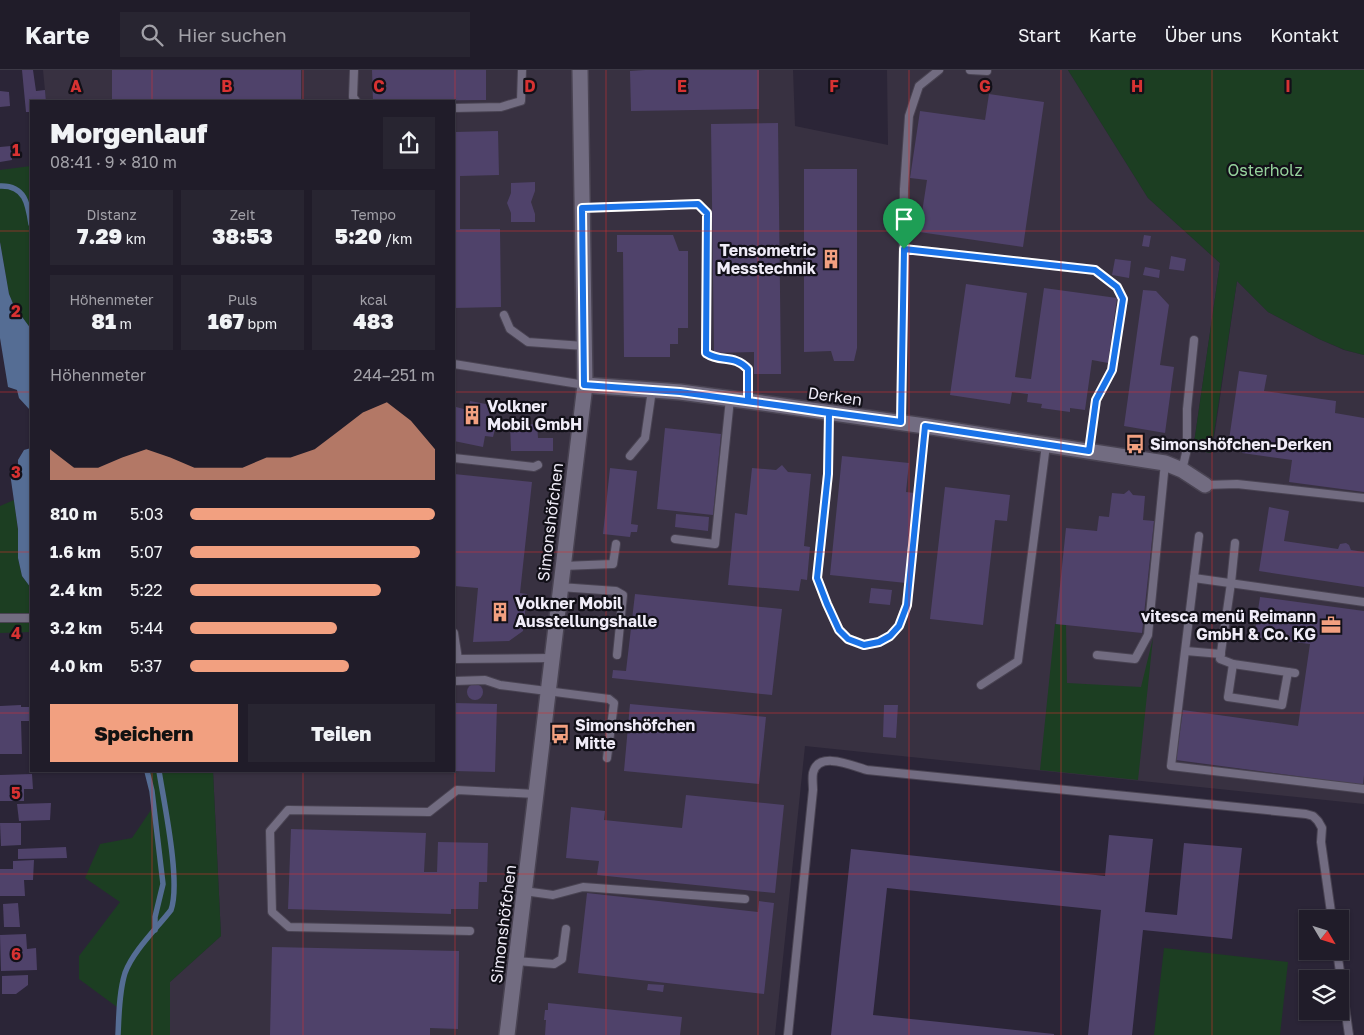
<!DOCTYPE html>
<html lang="de">
<head>
<meta charset="utf-8">
<style>
	body { margin:0; font-family:"Golos Text",sans-serif; background:#282531; color:#f1f3f6; height:100vh; display:flex; flex-direction:column; font-size:19px; white-space:nowrap }
	* { box-sizing:border-box; margin:0 }
	p { font-size:16px; color:#a2a1a8 }
	.icon { flex:none; width:28px; height:28px; fill:none; stroke:currentColor; stroke-width:2; stroke-linecap:round; stroke-linejoin:round }
	.map { position:relative; flex:1; overflow:hidden }
	.drawer { position:absolute; left:30px; top:30px; width:425px; height:672px; display:flex; flex-direction:column; background:#201c29; border-radius:0px; box-shadow:0 1px 4px #0004,0 0 0 1px #3d3a46 }
	.drawer>* { flex:none }
	.needle { width:32px; rotate:128deg }
	.controls { position:absolute; left:1299px; top:840px; display:grid; gap:10px }
	.controls a { display:grid; place-items:center; width:50px; height:50px; border-radius:0px; background:#201c29; box-shadow:0 1px 4px #0004,0 0 0 1px #3d3a46; font-size:25px }
	.pin { position:absolute; display:grid; place-items:center; width:42px; height:42px; color:#fff; margin:-51px -21px; border-radius:50% 50% 50% 0; rotate:-45deg; box-shadow:0 0 5px #0007 }
	.pin .icon { rotate:45deg }
	.round { display:grid; place-items:center; flex:none; width:52px; height:52px; border-radius:0px; background:#282531 }
	.headline { display:flex; align-items:center; justify-content:space-between; height:85px; padding:0 20px }
	h1 { font-size:28px; font-weight:800; line-height:38px }
	.metrics { display:grid; grid-template-columns:repeat(3,1fr); gap:8px; height:85px; padding:5px 20px }
	.metrics div { display:grid; align-content:center; border-radius:0px; background:#282531; text-align:center }
	.metrics b { font-size:21px; font-weight:800 }
	.metrics small { font-size:14px; font-weight:400 }
	.metrics p { font-size:14px }
	.chart { height:140px; padding:10px 20px }
	.chart p { display:flex; justify-content:space-between }
	.chart svg { width:100%; height:90px; margin-top:5px; fill:#f2a080; opacity:.7 }
	.action { display:flex; gap:10px; margin-top:auto; padding:10px 20px }
	.action a { flex:1; height:58px; border-radius:0px; background:#f2a080; color:#111; font-size:20px; font-weight:800; line-height:58px; text-align:center }
	.action a+a { background:#282531; color:#f1f3f6 }
	ul { padding:0 20px; list-style:none; font-size:16px }
	li { display:grid; grid-template-columns:80px 60px 1fr; align-items:center; height:38px }
	li i { height:12px; border-radius:6px; background:#f2a080 }
	header { display:flex; align-items:center; gap:30px; box-sizing:border-box; height:70px; padding:0 25px; background:#201c29; border-bottom:1px solid #3d3a46 }
	header strong { font-size:24px }
	nav { display:flex; gap:28px; margin-inline-start:auto; font-size:18px }
	.search { width:350px; height:45px; background:#282531; display:flex; align-items:center; gap:12px; box-sizing:border-box; padding:0 18px; border-radius:0px; color:#a2a1a8; font-size:19px }
	.map>svg:first-child { display:block }
	.commercial { fill:#383141 }
	.green { fill:#1c3e22 }
	.water { fill:#556d94 }
	.lines { fill:none; stroke-linecap:round; stroke-linejoin:round }
	.stream { stroke:#556d94; stroke-width:5.5 }
	.building { fill:#4f426a }
	.service-casing { stroke:#494352; stroke-width:10 }
	.minor-casing { stroke:#494352; stroke-width:18 }
	.service { stroke:#726c81; stroke-width:8 }
	.minor { stroke:#726c81; stroke-width:15 }
	.route-casing { stroke:#fff; stroke-width:10 }
	.route { stroke:#1a73e8; stroke-width:6 }
	.grid { fill:none; stroke:#d73232; stroke-width:1; stroke-opacity:0.55 }
	.labels { text-anchor:middle; stroke-width:4.5; stroke-linejoin:round; paint-order:stroke }
	.park-label { font-size:16px; fill:#96d39d; stroke:#121018 }
	.poi-label { font-size:16px; font-weight:bold; fill:#f0ecf8; stroke:#121018; text-anchor:start }
	.street-label { font-size:16px; fill:#f0ecf8; stroke:#121018 }
	.grid-label { font-size:16px; text-anchor:middle; font-weight:bold; fill:#d73232; stroke:#121018; stroke-width:4.5; stroke-linejoin:round; paint-order:stroke }
</style>
</head>
<body>
<header>
<strong>Karte</strong>
<div class="search"><svg class="icon" aria-label="search" viewBox="0 0 24 24"><circle cx="10" cy="10" r="6"/><path d="M15 15l6 6"/></svg>Hier suchen</div>
<nav><a>Start</a><a>Karte</a><a>Über uns</a><a>Kontakt</a></nav>
</header>
<div class="map">
<svg width="1364" height="965" viewBox="0 0 1364 965">
	<rect width="100%" height="100%" fill="#2b2537"/>
	<path class="commercial" d="M43,0h750l2,56 93,19 -1,-75h181l80,128 72,65 -27,187 19,3 25,-172 31,31 51,27 25,11 20,5v449l-559,-58 -30,289h-605v-53l51,-46 -8,-165h241v-670h-408z"/>
	<g class="green">
		<path d="M1068,0h296v285l-19,-5 -26,-11 -51,-27 -31,-31 -26,172 -18,-3 27,-187 -72,-65z"/>
		<path d="M31,96v163l-17,-23 -5,-12 -9,-52v-72z"/>
		<path d="M14,430l4,30v28l4,18 9,12v44l-31,1v-127z"/>
		<path d="M1055,554l11,1 1,58 74,4 12,-49 -15,142 -98,-10z"/>
		<path d="M149,701h64l8,165 -51,46v53h-54l1,-28 -38,-28v-23l41,-54 -35,-24 15,-34 32,-6 23,-34z"/>
		<path d="M1164,878l124,14 -8,73h-126z"/>
	</g>
	<g class="water">
		<path d="M0,172l9,52 5,12 17,23v78l-1,3 -11,-12 -2,-8 -9,-3 -8,-49z"/>
		<path d="M31,378v140l-9,-12 -4,-18v-29l-8,-56 8,-5v-8l6,-10z"/>
	</g>
	<g class="lines">
		<g class="stream">
			<path d="M0,116c25,-1 28,18 31,38"/>
			<path d="M147,701l5,20 11,93 -8,33v13"/>
			<path d="M118,965c1,-20 1,-43 7,-62 8,-22 32,-45 46,-63 10,-28 -7,-107 -12,-139"/>
		</g>
	</g>
	<g class="building">
		<path d="M22,0h11l3,21 9,-1 1,11h-15v11h-5z"/>
		<rect x="112" y="0" width="189" height="31"/>
		<path d="M372,0h114v30l-113,1z"/>
		<path d="M645,0h114v39l-128,2 -1,-40z"/>
		<path d="M0,21l9,1 1,14 -10,1z"/>
		<path d="M989,24l55,8 -21,145 -104,-15 8,-52 -17,-2 10,-67 65,9z"/>
		<path d="M778,53l3,251h-27v-22l-40,1 -3,-229z"/>
		<path d="M498,61l1,44 -39,1v53h40l1,78 -47,1v-176z"/>
		<path d="M11,76l1,14 -12,2v-15z"/>
		<path d="M804,99h53v179l-3,13h-20l-3,-10 -27,1z"/>
		<path d="M535,112v9l-4,11 4,12v8h-24v-9l-4,-10 4,-10v-10z"/>
		<path d="M617,165h56l6,16h9v77h-10v16h-8v13h-46l-1,-105h-6z"/>
		<path d="M1144,165l7,1 -2,11 -7,-1z"/>
		<path d="M1171,186l15,3 -2,12 -15,-2z"/>
		<path d="M1115,189l16,2 -2,17 -17,-3z"/>
		<path d="M1145,197l15,3 -1,8 -16,-3z"/>
		<path d="M966,214l61,9 -12,84 16,2 13,-91 73,10 -9,65 -16,-3 -7,50 -15,-2v4l-29,-4 1,-4 -15,-2 1,-8 -16,-2 -2,12 -60,-9z"/>
		<path d="M1143,220l13,1 13,14 -9,60 14,2 -9,66 -41,-7z"/>
		<path d="M1239,301l28,4 -3,16 72,10 -1,12 29,5v74l-75,-10 3,-22 -50,-7 2,-11 -15,-2z"/>
		<path d="M470,331l21,4 -2,14 8,2 -4,16 -8,-1 -2,11 -29,-6v-38h2v4l12,3z"/>
		<path d="M537,354l1,14h15v13h-42l-1,-26z"/>
		<path d="M665,358l56,6 -8,81 -56,-6z"/>
		<path d="M842,386l67,7 -3,29 9,1 -9,90 -76,-8z"/>
		<path d="M782,395l6,7 23,2 -7,72 6,1 -3,33 -6,-1 -2,12 -71,-6 7,-72 12,2 5,-47 24,2z"/>
		<path d="M610,398l27,3 -6,53 7,1 -1,7h-6l-1,5 -27,-3z"/>
		<path d="M454,404l78,8 -12,111 7,1 -4,37 -14,10 -36,1 5,-54 -24,-2z"/>
		<path d="M945,417l65,8 -3,26 -12,-1 -12,105 -53,-6z"/>
		<path d="M1129,420l4,5 12,1 -2,24 11,1 -12,112 -86,-9 10,-96 31,3 2,-15 10,1 3,-24 12,1z"/>
		<path d="M1269,437l20,4 -5,30 54,8 2,-5 6,-1 3,2 2,5 13,2v35l-105,-16z"/>
		<path d="M676,444l33,3 -1,14 -33,-4z"/>
		<path d="M871,518l21,2 -2,15 -21,-2z"/>
		<path d="M635,524l147,15 -10,86 -160,-17 1,-8 13,1z"/>
		<path d="M1260,527l104,14v164l-1,10 -187,-25 7,-50 115,16 12,-82 -56,-7z"/>
		<circle cx="475" cy="622" r="8"/>
		<path d="M454,633l43,1 -2,68 -41,-1z"/>
		<path d="M630,634l136,13 -7,67 -135,-13z"/>
		<path d="M21,635v2h10v14h-10l1,33h-22v-48z"/>
		<path d="M884,635h14l-2,33 -13,-1z"/>
		<path d="M32,704l1,15h-9v12h-24v-26z"/>
		<path d="M686,725l98,10 -9,88 -178,-18 2,-14 -33,-3 5,-51 34,4 -1,9 78,8z"/>
		<path d="M51,733l-1,17 -31,1 -2,-17z"/>
		<path d="M0,753h21v22l-20,1z"/>
		<path d="M291,759l135,4 -2,39h13l1,-30 50,1 -1,39h-8l-1,27h-27v5l-163,-5z"/>
		<path d="M1109,765l44,4 -8,73 32,3 7,-72 58,5 -10,91 -89,-9 -11,105h-44l13,-125 -214,-22 -14,127 181,19v1h-223l20,-186 254,27z"/>
		<path d="M66,777l1,11 -49,1v-10z"/>
		<path d="M34,790l-1,20h-9l1,16h-25v-27h13v-8z"/>
		<path d="M587,823l171,19 1,-11 15,2 -10,91 -186,-21z"/>
		<path d="M18,833l2,24h-16l-1,-23z"/>
		<path d="M26,864l1,15 9,-1 1,22 -36,1 -1,-36z"/>
		<path d="M272,877l187,4 -1,78 -28,-1v7h-160z"/>
		<path d="M28,905v10l-12,9h-14v-18z"/>
		<path d="M648,914l16,1 -1,7 -16,-2z"/>
		<path d="M548,933l134,14 -2,18h-135l1,-15h-2l1,-10h3z"/>
	</g>
	<g class="lines">
		<defs>
			<g id="service">
				<path d="M354,0l-1,27 3,4"/>
				<path d="M970,0l17,1"/>
				<path d="M454,38l47,-1 20,-6 1,-31"/>
				<path d="M582,138l116,-4 9,9 -1,140c15,10 28,1 42,16v32"/>
				<path d="M904,179l191,21 22,17 6,12 -11,71 -16,30 -7,51"/>
				<path d="M504,245l6,14 18,13 56,4"/>
				<path d="M454,294l131,21"/>
				<path d="M829,343l-1,61 -11,104 10,26 12,26 9,9 16,6 15,-3 11,-6 9,-10 8,-21 18,-179"/>
				<path d="M901,353l3,-234 5,-73 10,-30 20,-16"/>
				<path d="M630,386l15,-18 7,-48"/>
				<path d="M454,388l80,9 4,-2"/>
				<path d="M1182,400l5,-21v-40l7,-69"/>
				<path d="M1205,415l32,-1 127,14"/>
				<path d="M1199,466l-28,230 193,23"/>
				<path d="M675,469l40,5 15,-145"/>
				<path d="M1235,473l-4,40 -11,76 13,5 62,9"/>
				<path d="M563,496l50,-2 3,-20"/>
				<path d="M1194,508l170,24"/>
				<path d="M560,517l56,4 7,4 -6,60"/>
				<path d="M0,548h31"/>
				<path d="M454,563l4,26"/>
				<path d="M1186,581l35,3"/>
				<path d="M1097,585l38,4 13,-24 17,-172"/>
				<path d="M454,589l98,-1"/>
				<path d="M1233,594l-5,33 54,8 6,-33"/>
				<path d="M454,611l31,-1 15,5 109,14 5,4 -7,55"/>
				<path d="M981,615l37,-24 28,-216"/>
				<path d="M524,821l29,4 30,-8 162,12"/>
				<path d="M470,861l-181,-4 -17,-15 -2,-81 18,-21 141,2 28,-22 78,4"/>
				<path d="M1337,881l12,84"/>
				<path d="M516,891l38,3 8,-5 4,-30"/>
				<path d="M788,965l25,-245c0,-5 -1,-12 0,-17 5,-23 40,-7 54,-3l439,44 7,2 5,5 4,7 -1,14 11,77"/>
			</g>
			<g id="minor">
				<path d="M585,315l95,7 68,9 177,25 240,37 17,7 23,15"/>
				<path d="M507,965l78,-650 -5,-315"/>
			</g>
		</defs>
		<use href="#service" class="service-casing"/>
		<use href="#minor" class="minor-casing"/>
		<use href="#service" class="service"/>
		<use href="#minor" class="minor"/>
	</g>
	<g class="lines">
		<defs>
			<path id="route" d="M904,179l-3,173 -221,-30 -96,-7 -2,-177 116,-4 9,9 -1,140c15,10 28,1 42,16v32l81,12 -1,61 -11,104 10,26 12,26 9,9 16,6 15,-3 11,-6 9,-10 8,-21 18,-179 164,25 7,-51 16,-30 11,-71 -6,-12 -22,-17 -191,-21"/>
		</defs>
		<use href="#route" class="route-casing"/>
		<use href="#route" class="route"/>
	</g>
	<path class="grid" d="M152,0v31M303,0v31M455,0v965M606,0v965M758,0v965M909,0v965M1061,0v965M1212,0v965M0,161h31M454,161h910M0,322h31M454,322h910M0,482h31M454,482h910M0,643h31M454,643h910M152,701v264M303,701v264M0,804h1364"/>
	<defs>
		<symbol id="building-bare" viewBox="-9 -9 18 18"><path d="M-4-6H4V6H1V3H-1V6H-4ZM-2.5-4.3h1.7v1.8h-1.7ZM.8-4.3h1.7v1.8H.8ZM-2.5-1h1.7V.8h-1.7ZM.8-1h1.7V.8H.8Z" fill="#f2a080" stroke="#121018" stroke-width="2.5" paint-order="stroke"/></symbol>
		<symbol id="bus-bare" viewBox="-9 -9 18 18"><path d="M-5-6H5V4H4V6H2V4H-2V6H-4V4H-5ZM-3.5-4V0h7V-4ZM-3.5 1.2v1.5H-2V1.2ZM2 1.2v1.5H3.5V1.2Z" fill="#f2a080" stroke="#121018" stroke-width="2.5" paint-order="stroke"/></symbol>
		<symbol id="office-bare" viewBox="-9 -9 18 18"><path d="M-6-3h4V-5.5h4V-3h4V5H-6ZM-1-4.5V-3h2v-1.5ZM-6 0V1H6V0Z" fill="#f2a080" stroke="#121018" stroke-width="2.5" paint-order="stroke"/></symbol>
	</defs>
	<g fill-rule="evenodd">
		<use href="#building-bare" x="817" y="175" width="28" height="28"/>
		<use href="#building-bare" x="458" y="331" width="28" height="28"/>
		<use href="#bus-bare" x="1121" y="360" width="28" height="28"/>
		<use href="#building-bare" x="486" y="528" width="28" height="28"/>
		<use href="#office-bare" x="1317" y="541" width="28" height="28"/>
		<use href="#bus-bare" x="546" y="650" width="28" height="28"/>
	</g>
	<g class="labels">
		<g class="park-label">
			<text x="1265" y="106">Osterholz</text>
		</g>
		<g class="poi-label">
			<text x="816" y="186" text-anchor="end">Tensometric<tspan x="816" dy="18">Messtechnik</tspan></text>
			<text x="487" y="342">Volkner<tspan x="487" dy="18">Mobil GmbH</tspan></text>
			<text x="1150" y="380">Simonshöfchen-Derken</text>
			<text x="515" y="539">Volkner Mobil<tspan x="515" dy="18">Ausstellungshalle</tspan></text>
			<text x="1316" y="552" text-anchor="end">vitesca menü Reimann<tspan x="1316" dy="18">GmbH &amp; Co. KG</tspan></text>
			<text x="575" y="661">Simonshöfchen<tspan x="575" dy="18">Mitte</tspan></text>
		</g>
		<g class="street-label">
			<text transform="translate(835 326) rotate(8)" y="6">Derken</text>
			<text transform="translate(550 452) rotate(-83)" y="6">Simonshöfchen</text>
			<text transform="translate(503 854) rotate(-83)" y="6">Simonshöfchen</text>
		</g>
	</g>
	<g class="grid-label">
		<text x="76" y="22">A</text>
		<text x="227" y="22">B</text>
		<text x="379" y="22">C</text>
		<text x="530" y="22">D</text>
		<text x="682" y="22">E</text>
		<text x="834" y="22">F</text>
		<text x="985" y="22">G</text>
		<text x="1137" y="22">H</text>
		<text x="1288" y="22">I</text>
		<text x="16" y="86">1</text>
		<text x="16" y="247">2</text>
		<text x="16" y="408">3</text>
		<text x="16" y="569">4</text>
		<text x="16" y="729">5</text>
		<text x="16" y="890">6</text>
	</g>
</svg>
<div class="controls">
<a><svg class="needle" viewBox="-14 -14 28 28"><path d="M0-13l5 13h-10z" fill="#e53935"/><path d="M0 13l5-13h-10z" fill="#a2a1a8"/></svg></a>
<a><svg class="icon" aria-label="layers" viewBox="0 0 24 24"><path d="M12 4l9 5-9 5-9-5zM3 14l9 5 9-5"/></svg></a>
</div>
<div class="pin" style="left:904px;top:179px;background:#1e9e55"><svg class="icon" aria-label="arrive" viewBox="0 0 24 24"><path d="M6 21V4h12l-3 4 3 4H6"/></svg></div>
<section class="drawer">
<div class="headline"><div><h1>Morgenlauf</h1><p>08:41 · 9 × 810 m</p></div><a class="round"><svg class="icon" aria-label="share" viewBox="0 0 24 24"><path d="M12 15V3M7 8l5-5 5 5M5 13v7h14v-7"/></svg></a></div>
<div class="metrics">
<div><p>Distanz</p><b>7.29<small> km</small></b></div>
<div><p>Zeit</p><b>38:53</b></div>
<div><p>Tempo</p><b>5:20<small> /km</small></b></div>
</div>
<div class="metrics">
<div><p>Höhenmeter</p><b>81<small> m</small></b></div>
<div><p>Puls</p><b>167<small> bpm</small></b></div>
<div><p>kcal</p><b>483</b></div>
</div>
<div class="chart"><p><span>Höhenmeter</span>244–251 m</p>
<svg viewBox="0 0 160 44" preserveAspectRatio="none"><path d="M0 44V29L10 38L20 38L30 33L40 29L50 33L60 38L70 38L80 38L90 33L100 33L110 29L120 20L130 11L140 6L150 15L160 29V44z"/></svg>
</div>
<ul>
<li><b>810 m</b>5:03<i style="width:100%"></i></li>
<li><b>1.6 km</b>5:07<i style="width:94%"></i></li>
<li><b>2.4 km</b>5:22<i style="width:78%"></i></li>
<li><b>3.2 km</b>5:44<i style="width:60%"></i></li>
<li><b>4.0 km</b>5:37<i style="width:65%"></i></li>
</ul>
<div class="action"><a>Speichern</a><a>Teilen</a></div>
</section>
</div>
</body>
</html>
